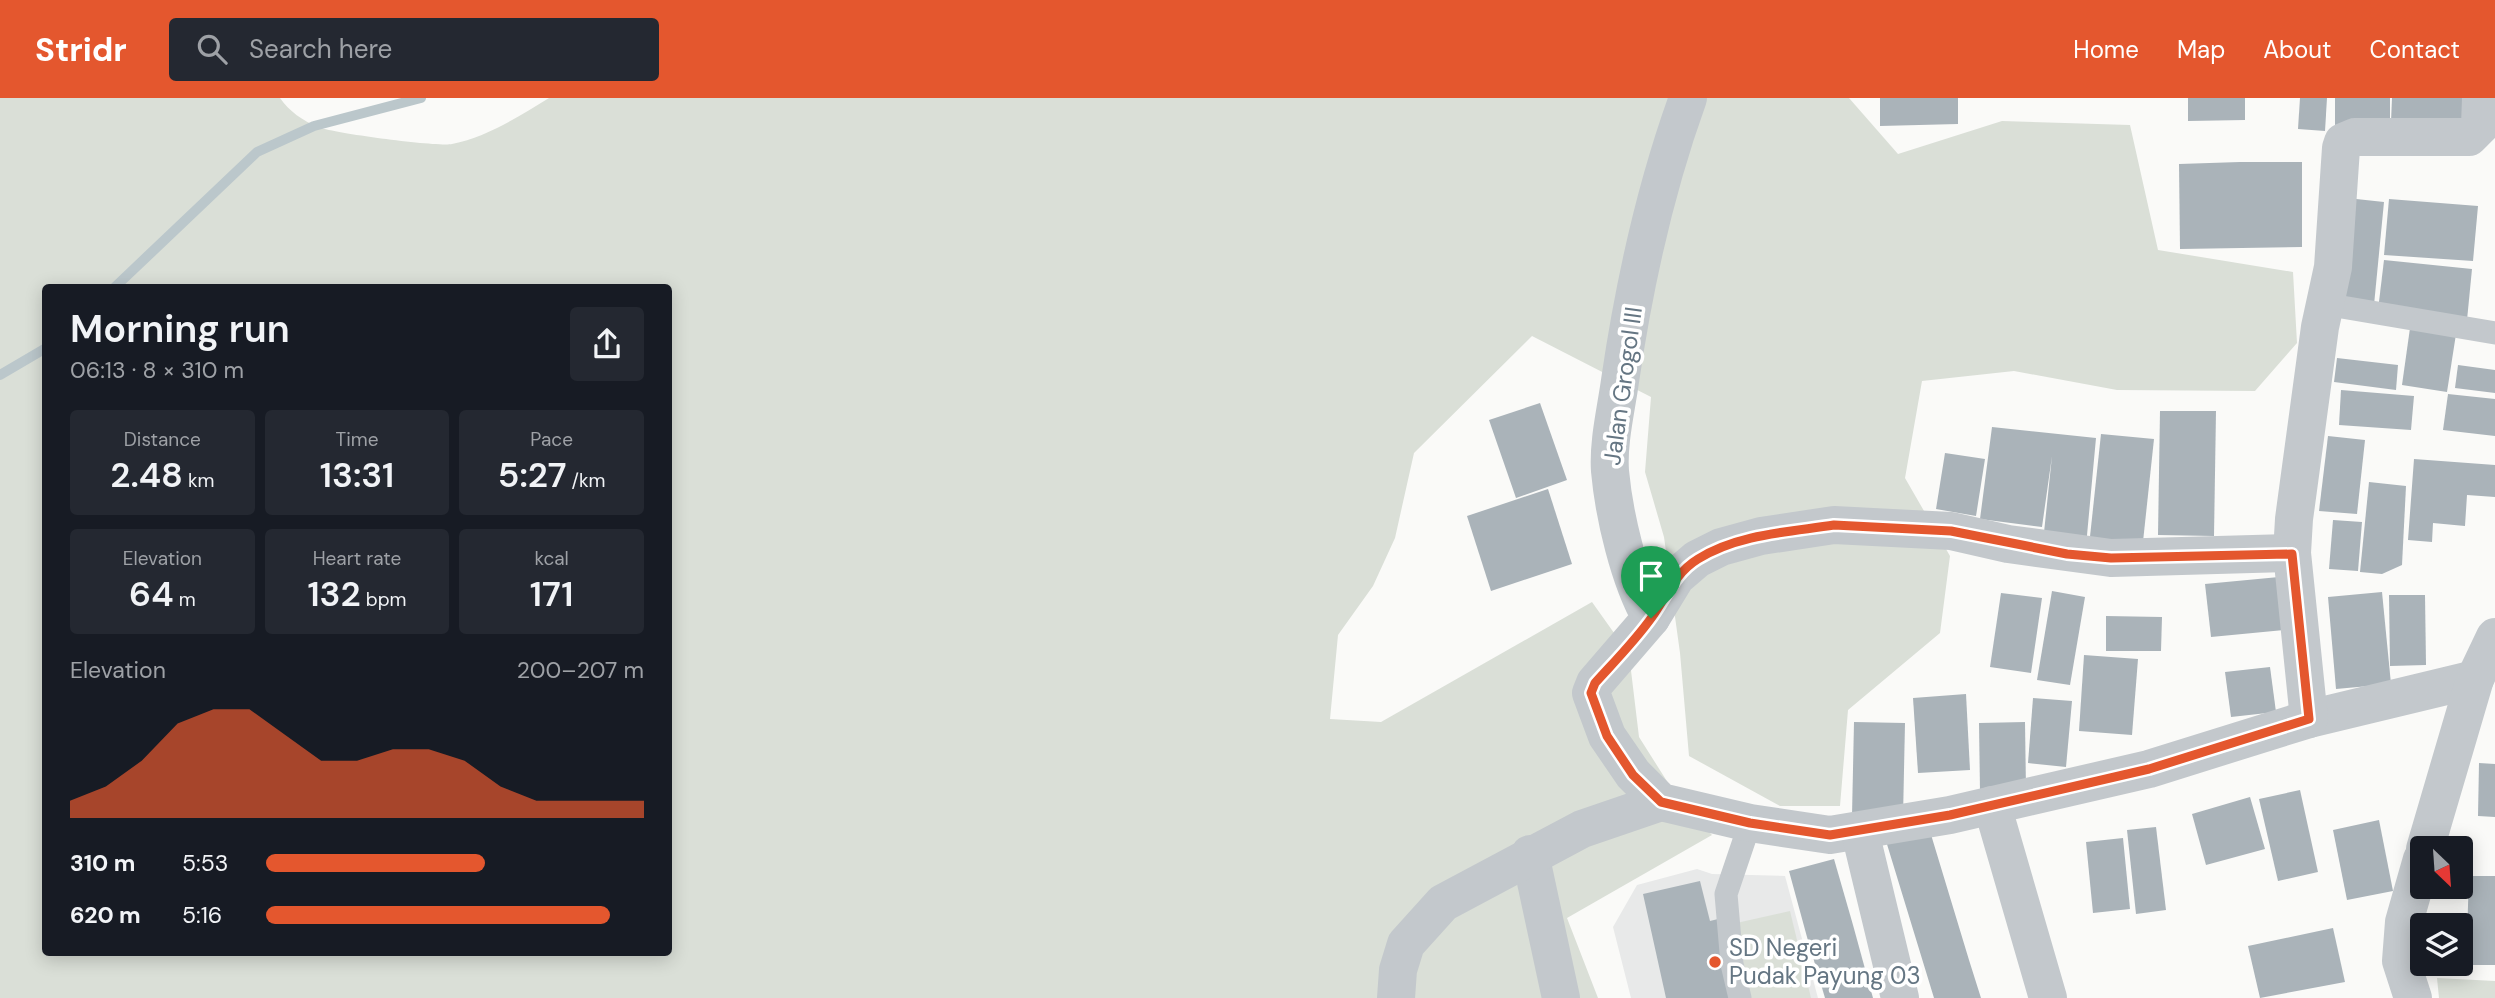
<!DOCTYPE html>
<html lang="en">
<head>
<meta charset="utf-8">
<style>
	body { margin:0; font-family:"DM Sans",sans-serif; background:#242831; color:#f1f3f6; height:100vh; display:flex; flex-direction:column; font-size:26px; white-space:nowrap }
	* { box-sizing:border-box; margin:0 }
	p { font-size:23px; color:#9ea1a6 }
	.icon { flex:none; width:38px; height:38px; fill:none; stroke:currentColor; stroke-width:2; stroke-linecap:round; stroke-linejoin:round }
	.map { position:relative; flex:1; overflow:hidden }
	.sheet { position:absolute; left:42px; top:186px; width:630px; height:672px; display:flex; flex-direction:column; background:#171b24; border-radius:7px; box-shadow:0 4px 18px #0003 }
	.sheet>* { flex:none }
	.needle { width:46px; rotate:155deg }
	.controls { position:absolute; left:2410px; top:738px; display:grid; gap:14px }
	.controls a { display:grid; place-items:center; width:63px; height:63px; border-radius:7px; background:#171b24; box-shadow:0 4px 18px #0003; font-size:35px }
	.pin { position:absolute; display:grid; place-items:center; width:60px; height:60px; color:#fff; margin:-72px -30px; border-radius:50% 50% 50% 0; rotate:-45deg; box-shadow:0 0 7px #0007 }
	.pin .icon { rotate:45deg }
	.round { display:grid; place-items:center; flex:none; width:74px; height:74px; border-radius:7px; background:#242831 }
	.overview { display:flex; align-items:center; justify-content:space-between; height:119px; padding:0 28px }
	h1 { font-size:38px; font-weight:600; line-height:52px }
	.stats { display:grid; grid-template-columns:repeat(3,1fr); gap:10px; height:119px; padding:7px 28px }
	.stats div { display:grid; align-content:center; border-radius:7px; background:#242831; text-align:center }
	.stats b { font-size:35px; font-weight:600 }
	.stats small { font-size:19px; font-weight:400 }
	.stats p { font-size:19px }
	.chart { height:196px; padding:14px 28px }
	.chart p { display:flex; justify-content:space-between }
	.chart svg { width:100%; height:126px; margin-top:7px; fill:#e4572e; opacity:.7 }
	ul { padding:0 28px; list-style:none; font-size:23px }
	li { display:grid; grid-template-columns:112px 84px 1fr; align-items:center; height:52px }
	li i { height:18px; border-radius:9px; background:#e4572e }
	header { display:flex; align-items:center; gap:42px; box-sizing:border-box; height:98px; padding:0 35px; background:#e4572e; color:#fff }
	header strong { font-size:33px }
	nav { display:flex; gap:38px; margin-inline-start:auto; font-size:24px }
	.search { width:490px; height:63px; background:#242831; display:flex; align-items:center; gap:18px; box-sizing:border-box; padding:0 24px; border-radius:7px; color:#9ea1a6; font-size:26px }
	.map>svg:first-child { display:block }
	.built { fill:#e8e9e9 }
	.green { fill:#dadfd7; fill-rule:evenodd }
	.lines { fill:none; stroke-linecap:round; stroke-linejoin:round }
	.stream { stroke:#bbc7cb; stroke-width:10 }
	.building { fill:#aab3b9 }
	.lane { stroke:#c3c8cc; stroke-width:23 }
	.street { stroke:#c3c8cc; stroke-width:38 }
	.route-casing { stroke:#fff; stroke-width:14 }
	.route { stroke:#e4572e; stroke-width:9 }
	.poi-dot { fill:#e4572e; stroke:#fff; stroke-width:2.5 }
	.labels { text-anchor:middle; stroke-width:7; stroke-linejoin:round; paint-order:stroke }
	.street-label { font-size:24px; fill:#657683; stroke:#fff }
	.poi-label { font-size:24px; fill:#657683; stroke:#fff; text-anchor:start }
</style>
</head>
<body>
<header>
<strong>Stridr</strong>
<div class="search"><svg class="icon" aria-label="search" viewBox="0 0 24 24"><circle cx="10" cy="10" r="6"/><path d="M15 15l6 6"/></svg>Search here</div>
<nav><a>Home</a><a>Map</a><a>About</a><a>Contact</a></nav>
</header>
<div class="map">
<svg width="2495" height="900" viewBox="0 0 2495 900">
	<rect width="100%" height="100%" fill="#fafaf8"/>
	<path class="built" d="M1697,771l15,5 73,2 33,122h-187l-18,-71 24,-42z"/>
	<g class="green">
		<path d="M0,0h280c9,13 23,23 38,29 14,6 119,20 134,17 35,-7 66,-27 97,-46h1300l49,56 104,-33 128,4 28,125 135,22 4,71 -42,48 -138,-1 -103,-19 -92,10 -17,97 45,78 -10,77 -92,77 -8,96h-60l-91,-50 -9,-103 -16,-116 -19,-65 6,-75 -119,-61 -118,117 -19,85 -22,48 -35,49 -8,84 51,3 211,-120 37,52 10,83 43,68 30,30 -145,83 31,80h-1598zM46,189h622v665h-622z"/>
		<path d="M1790,813l21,87h-65l-14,-74z"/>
		<path d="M2437,880l58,3v17h-56z"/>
	</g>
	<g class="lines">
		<g class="stream">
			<path d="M115,189l142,-135 57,-26 107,-28"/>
			<path d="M0,277l46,-27"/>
		</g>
	</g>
	<g class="building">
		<path d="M1880,0h78v26l-78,2z"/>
		<path d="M2188,0h57v22l-57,1z"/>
		<path d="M2300,0h27l-2,33 -27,-2z"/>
		<rect x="2335" y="0" width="55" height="32"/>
		<path d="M2392,0h84l-1,27 -84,-3z"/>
		<path d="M2240,64h62v85l-122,2 -1,-85z"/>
		<path d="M2347,100l37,4 -10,103 -37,-3z"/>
		<path d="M2389,101l89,7 -5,55 -89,-6z"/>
		<path d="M2384,162l88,9 -5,51 -89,-10z"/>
		<path d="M2410,230l46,6 -9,58 -45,-7z"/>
		<path d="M2337,260l61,7 -2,25 -62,-8z"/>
		<path d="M2458,267l37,5v23l-40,-5z"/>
		<path d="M2341,292l73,6 -3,34 -72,-5z"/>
		<path d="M2448,296l47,5v37l-52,-6z"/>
		<path d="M1540,305l27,77 -51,18 -27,-78z"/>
		<path d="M2160,313h56l-2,125 -56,-1z"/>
		<path d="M1992,329l104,11 -10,108 -43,-4 9,-86 -10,71 -62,-8z"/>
		<path d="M2101,336l53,5 -12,112 -53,-5z"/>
		<path d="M2328,338l37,4 -8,74 -38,-3z"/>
		<path d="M1945,355l40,6 -9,57 -40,-7z"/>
		<path d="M2414,361l81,6v32l-28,-2 -2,31 -32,-3 -1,19 -24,-2z"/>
		<path d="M2369,384l37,4 -4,79 -20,9 -22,-2z"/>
		<path d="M1548,391l24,75 -81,27 -24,-75z"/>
		<path d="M2333,422l29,2 -4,49 -29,-2z"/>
		<path d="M2279,479l5,53 -73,7 -6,-53z"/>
		<path d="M2052,493l33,6 -15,88 -33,-5z"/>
		<path d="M2382,494l9,92 -55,5 -8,-92z"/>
		<path d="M2001,495l41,5 -11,75 -41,-6z"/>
		<path d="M2389,497h36l1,70 -36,1z"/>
		<path d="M2106,518l56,1 -1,34h-55z"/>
		<path d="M2084,557l54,4 -6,76 -53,-4z"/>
		<path d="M2270,569l6,45 -45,5 -6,-45z"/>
		<path d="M1966,596l4,76 -52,3 -5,-75z"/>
		<path d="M2033,600l39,3 -6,66 -38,-4z"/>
		<path d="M1854,624l51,1 -2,95 -51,-2z"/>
		<path d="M2025,624l1,68 -46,1 -1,-68z"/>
		<path d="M2479,665l16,1v53l-17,-1z"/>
		<path d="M2300,692l18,82 -40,9 -19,-82z"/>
		<path d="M2250,699l15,52 -59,16 -14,-51z"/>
		<path d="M2379,722l14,71 -46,9 -14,-70z"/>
		<path d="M2156,729l10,83 -30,4 -9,-84z"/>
		<path d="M1929,730l40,132 12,38h-47l-48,-157z"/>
		<path d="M2123,740l7,71 -37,4 -7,-71z"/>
		<path d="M1834,761l19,66 20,73h-48l-18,-61 -18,-66z"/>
		<path d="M2469,778h26v89h-29z"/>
		<path d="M1700,783l10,40 8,-2 17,79h-69l-23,-104z"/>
		<path d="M2333,830l12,54 -85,16 -12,-52z"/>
	</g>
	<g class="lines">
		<g class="lane">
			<path d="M2324,206l171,29"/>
			<path d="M1740,900l-8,-34 -6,-70 24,-71"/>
		</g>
		<g class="street">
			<path d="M1688,0c-33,91 -54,187 -68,283 -4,29 -12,61 -10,90 4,44 19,109 41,147l-56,65 -4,10 16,43 26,38 28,28 89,21 80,12 120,-20 199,-46 160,-50 166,-40"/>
			<path d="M1651,520l25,-41 21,-18 24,-12 40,-11 73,-11 117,6 57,13 103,14 181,-5"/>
			<path d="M2309,621l-17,-166 2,-34 26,-192 13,-60 8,-119 2,-6 12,-5h114l11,-11 1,-28"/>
			<path d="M1992,707l56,193"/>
			<path d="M1860,734l40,166"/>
			<path d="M2425,751l50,-170 20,-42"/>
			<path d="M1530,756l31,144"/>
			<path d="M1396,900l2,-28 8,-26 37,-41 139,-74 79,-27"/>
			<path d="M2413,900l-12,-37 3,-39 18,-63"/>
		</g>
	</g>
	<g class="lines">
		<defs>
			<path id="route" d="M1834,427l117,6 116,23 44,4 181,-4 17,165 -160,50 -199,46 -120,20 -80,-12 -89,-21 -28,-27 -26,-39 -16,-43 4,-10c19,-21 40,-42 57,-66 15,-21 23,-44 46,-58 40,-25 91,-27 136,-34z"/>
		</defs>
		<use href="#route" class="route-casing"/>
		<use href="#route" class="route"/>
	</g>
	<circle class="poi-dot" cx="1715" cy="864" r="7"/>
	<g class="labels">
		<g class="street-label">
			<text transform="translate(1623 288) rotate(-82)" y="8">Jalan Grogol III</text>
		</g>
		<g class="poi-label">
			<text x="1729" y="858">SD Negeri<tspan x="1729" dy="28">Pudak Payung 03</tspan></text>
		</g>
	</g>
</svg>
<div class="controls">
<a><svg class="needle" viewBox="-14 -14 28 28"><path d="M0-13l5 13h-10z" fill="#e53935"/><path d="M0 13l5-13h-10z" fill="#9ea1a6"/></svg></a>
<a><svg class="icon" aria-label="layers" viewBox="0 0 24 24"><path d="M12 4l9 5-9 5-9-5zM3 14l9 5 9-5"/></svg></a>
</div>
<div class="pin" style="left:1651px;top:520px;background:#1e9e55"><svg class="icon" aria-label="arrive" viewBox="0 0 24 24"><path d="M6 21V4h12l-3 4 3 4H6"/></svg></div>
<section class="sheet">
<div class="overview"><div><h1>Morning run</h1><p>06:13 · 8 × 310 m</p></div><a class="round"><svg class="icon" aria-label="share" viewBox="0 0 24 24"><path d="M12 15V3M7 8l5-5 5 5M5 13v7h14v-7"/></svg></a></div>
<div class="stats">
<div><p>Distance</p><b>2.48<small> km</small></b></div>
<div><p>Time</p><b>13:31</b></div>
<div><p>Pace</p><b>5:27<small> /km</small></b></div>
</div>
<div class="stats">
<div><p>Elevation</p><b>64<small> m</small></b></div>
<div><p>Heart rate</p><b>132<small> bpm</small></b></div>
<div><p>kcal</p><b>171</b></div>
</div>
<div class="chart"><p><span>Elevation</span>200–207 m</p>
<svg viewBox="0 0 160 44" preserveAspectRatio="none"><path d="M0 44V38L10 33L20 24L30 11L40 6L50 6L60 15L70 24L80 24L90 20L100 20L110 24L120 33L130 38L140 38L150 38L160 38V44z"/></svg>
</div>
<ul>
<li><b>310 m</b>5:53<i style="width:58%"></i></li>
<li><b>620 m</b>5:16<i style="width:91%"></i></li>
</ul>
</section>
</div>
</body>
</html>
